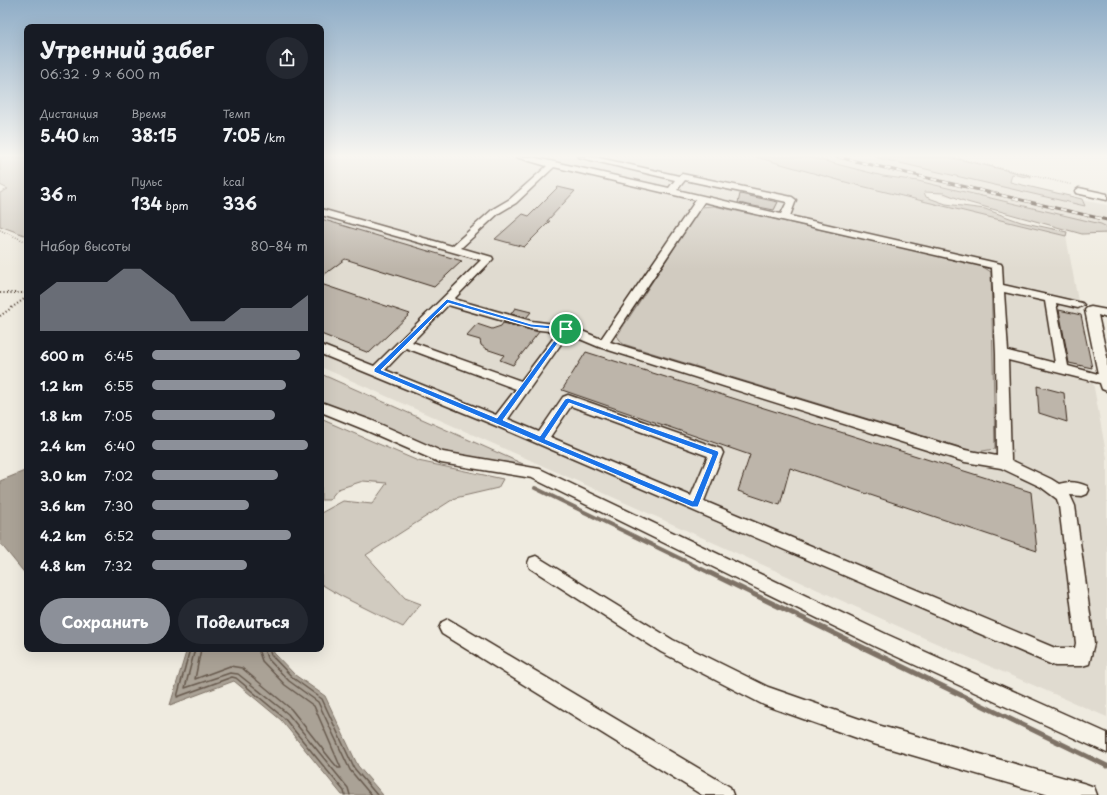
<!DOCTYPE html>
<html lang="ru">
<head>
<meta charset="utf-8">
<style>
	body { margin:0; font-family:"Playpen Sans",sans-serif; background:#242831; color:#f1f3f6; height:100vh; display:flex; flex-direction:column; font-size:15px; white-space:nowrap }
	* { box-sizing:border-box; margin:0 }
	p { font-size:13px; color:#9ea1a6 }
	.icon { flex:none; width:22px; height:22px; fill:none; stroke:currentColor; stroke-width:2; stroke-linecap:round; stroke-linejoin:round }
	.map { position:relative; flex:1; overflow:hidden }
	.sheet { position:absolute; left:24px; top:24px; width:300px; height:628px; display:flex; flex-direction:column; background:#171b24; border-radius:8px; box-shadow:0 4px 16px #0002 }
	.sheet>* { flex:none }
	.pin { position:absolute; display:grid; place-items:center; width:34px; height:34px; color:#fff; margin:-17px; border:2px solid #fff; border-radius:50%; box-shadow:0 1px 4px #0007 }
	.round { display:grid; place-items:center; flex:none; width:42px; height:42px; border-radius:21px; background:#242831 }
	.head { display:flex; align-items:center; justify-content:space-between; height:68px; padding:0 16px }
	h1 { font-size:22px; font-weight:700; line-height:30px }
	.stats { display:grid; grid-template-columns:repeat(3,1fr); gap:6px; height:68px; padding:4px 16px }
	.stats div { display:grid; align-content:center }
	.stats b { font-size:17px; font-weight:700 }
	.stats small { font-size:11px; font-weight:400 }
	.stats p { font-size:11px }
	.chart { height:112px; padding:8px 16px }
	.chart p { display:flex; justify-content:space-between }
	.chart svg { width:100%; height:72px; margin-top:4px; fill:#8c9099; opacity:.7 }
	.button { display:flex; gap:8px; margin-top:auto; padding:8px 16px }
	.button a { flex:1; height:46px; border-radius:24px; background:#8c9099; color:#fff; font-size:16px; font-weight:700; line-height:46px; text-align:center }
	.button a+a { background:#242831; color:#f1f3f6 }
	ul { padding:0 16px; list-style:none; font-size:13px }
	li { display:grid; grid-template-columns:64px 48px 1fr; align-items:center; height:30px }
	li i { height:10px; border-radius:5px; background:#8c9099 }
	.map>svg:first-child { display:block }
	.built { fill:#e0dbd0 }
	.green { fill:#d1cbc0; stroke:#867a6f }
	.water { fill:#aaa296; stroke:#7e7266 }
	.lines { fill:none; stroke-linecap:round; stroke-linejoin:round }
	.shore { stroke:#675a4e; stroke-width:1.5 }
	.stream-far1 { stroke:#7e7266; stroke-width:4 }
	.stream { stroke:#7e7266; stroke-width:5 }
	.building { fill:#bdb5aa; stroke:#3b2a1e }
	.minor-casing { stroke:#3b2a1e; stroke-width:3 }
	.path-far1 { stroke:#3b2a1e; stroke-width:1.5; stroke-dasharray:0.5 2; stroke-linecap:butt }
	.path { stroke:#3b2a1e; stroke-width:2; stroke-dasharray:1 2.5; stroke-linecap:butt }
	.minor { fill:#f7f3e8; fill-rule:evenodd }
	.rail-casing { stroke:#3b2a1e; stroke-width:3 }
	.rail { stroke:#f7f3e8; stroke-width:2; stroke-dasharray:6; stroke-linecap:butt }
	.route { fill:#1a73e8; stroke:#fff; fill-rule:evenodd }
</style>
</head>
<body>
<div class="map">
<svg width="1107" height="795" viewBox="0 0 1107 795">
	<rect width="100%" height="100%" fill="#efebe0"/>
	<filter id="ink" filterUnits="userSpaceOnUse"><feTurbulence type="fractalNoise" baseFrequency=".025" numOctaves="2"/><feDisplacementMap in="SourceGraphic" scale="8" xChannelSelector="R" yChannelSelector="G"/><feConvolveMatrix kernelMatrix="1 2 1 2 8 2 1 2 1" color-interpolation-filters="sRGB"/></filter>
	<g filter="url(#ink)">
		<g class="built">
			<path d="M321,157h435l93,26 217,53 41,222v259l-185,-80 -325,-147 -276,-123z"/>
			<path d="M788,157h99l135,32 85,16v30z"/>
		</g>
		<g class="green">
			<path d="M0,157h27v79l-27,-10v-33l8,-4 -8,-4z"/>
			<path d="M756,157h53l74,19 35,5 183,43 6,3v6l-25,1 -115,-32 -23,-9 -20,-1 2,5 20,7 39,5 36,13 46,10 -1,4 -217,-53z"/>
			<path d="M874,157h75l82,19v2l-19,-4 -2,8 72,17 3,7z"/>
			<path d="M714,206l266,59 11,7 4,177 -19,3 -353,-108 -6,-8 84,-129z"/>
			<path d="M321,374l202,90 -21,1 -59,-10 -122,-51z"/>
			<path d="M323,420l95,41 85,18 -5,9 -43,10 -89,57 39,43 16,6 -18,23 -62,-31 -20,-12v-71l22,-12 29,3 15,-21 -24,-2 -25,8 -9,11h-8v-78z"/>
		</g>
		<g class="water">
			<path d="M27,470v106l-27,-33v-62z"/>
			<path d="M187,649h86l1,4 21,22 30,21 33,70 25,29h-41l-61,-75 -47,-39 -64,24z"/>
		</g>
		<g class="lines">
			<g class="shore">
				<path d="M190,649l-13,48 55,-20 4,1 48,40 60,73 1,4"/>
				<path d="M195,649l-10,39 45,-15 8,1 50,40 60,74 2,7"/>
				<path d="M201,649l-6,30 35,-13 12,2 49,41 41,52 6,7h3l-27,-62 -29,-21 -23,-24 -4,-12"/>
				<path d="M264,649l3,9 22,23 29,21 32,68 21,25"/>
				<path d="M269,649l2,6 22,23 29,21 32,69 23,27"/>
			</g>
			<path class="stream-far1" d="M535,488l177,86"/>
			<path class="stream" d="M710,573l397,193"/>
		</g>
		<g class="building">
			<path d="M558,187l17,4 -28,30h3l-26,26 -29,-8 28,-25 6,2z"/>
			<path d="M740,194l38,8 -4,8 -36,-7z"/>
			<path d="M321,219l141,42 -28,26 -89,-28 -24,18z"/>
			<path d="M321,284l89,30 -41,39 -48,-19z"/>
			<path d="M515,308l16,4 -5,6 -15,-4z"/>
			<path d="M1059,310l22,5 11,53 -23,-5z"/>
			<path d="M503,323l36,9 -26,33 -13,-5 4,-5 -18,-6 -5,-4 -1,-5 -14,-4 11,-12 15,5 9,-3z"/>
			<path d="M586,352l445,140 6,59 -247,-83 -10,37 -42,-14 12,-36 -188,-65z"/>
			<path d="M1037,386l27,7 3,29 -28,-9z"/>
		</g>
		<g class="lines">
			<defs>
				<g id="minor">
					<path d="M516,157h16l137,31 6,-8 -97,-23h17l84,19 3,-2 110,23 4,3 -6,16 211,48 1,2 1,19 79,18 2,2 -6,3 -22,-5 12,63 30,8 -13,-64 2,-2 4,-1 16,3v8l-9,-3 9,42v34l-5,-2 -2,-6 -92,-23 3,100 40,19 8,5c10,-3 19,-2 28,2l2,4 -2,4 -5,2 -12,-1 5,11 19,137 -5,21 -7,2h-27l-561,-241 -173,-71v-9l53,21 107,-106 -160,-45v-6l131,37 41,-37 17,-10 37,-33zM554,167l142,33 -95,139 -31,-13 -39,-5 -77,-22 39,-40 -1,-2 -31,-9 38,-35 17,-10zM685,180l102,22 -6,12 -104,-24zM704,202l288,66 4,86 1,102 -32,-6 -355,-108zM1004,292l41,9 10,62 -47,-12zM448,305l83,24 27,3 -37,49 -109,-39zM568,334l31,13 366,115 36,6 40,19 16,12 2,7 17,137 -1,5h-20l-351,-147 19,-48 -2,-4 -153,-54 -5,2 -24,35 -31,-13zM406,348l110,41 -20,26 -111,-45zM571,406l137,50 -17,40 -141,-59z"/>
					<path d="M1079,188l28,6v6l-31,-7 -1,-2z"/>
					<path d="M321,402l52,19 70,31 97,17 348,166 219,98v20l-231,-106 -344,-169 -91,-15 -78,-34 -42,-17z"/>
					<path d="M536,556l137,84 95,47 106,37 212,60 8,3 3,8h-48l-175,-51 -110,-39 -103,-53 -131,-84 -2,-5 2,-5z"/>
					<path d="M448,619l282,168 3,8h-31l-260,-161 -3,-6 3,-6z"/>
				</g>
			</defs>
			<use href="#minor" class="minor-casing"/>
			<g class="path-far1">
				<path d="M953,157l120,28"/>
				<path d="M0,230l27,12"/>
			</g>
			<g class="path">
				<path d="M0,293h27"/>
				<path d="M0,316l27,-19"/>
			</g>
			<use href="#minor" class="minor"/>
			<defs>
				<path id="rail" d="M838,157l269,63"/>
			</defs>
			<use href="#rail" class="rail-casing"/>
			<use href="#rail" class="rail"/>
		</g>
	</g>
	<linearGradient id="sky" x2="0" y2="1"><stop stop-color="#8fadc7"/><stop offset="0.58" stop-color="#f8f6f1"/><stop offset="1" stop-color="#f8f6f1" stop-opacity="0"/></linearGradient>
	<rect width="1107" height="269" fill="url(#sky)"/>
	<path class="route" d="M447,299l84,25 35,3 2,2 -65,91 37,16 25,-37 3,-1 150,53 1,2 -21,54h-6l-318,-135v-3zM448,303l83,24 31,3 -65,88 -116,-48zM569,403l143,52 -19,46 -148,-62z"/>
</svg>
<div class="pin" style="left:566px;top:329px;background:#1e9e55"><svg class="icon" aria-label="arrive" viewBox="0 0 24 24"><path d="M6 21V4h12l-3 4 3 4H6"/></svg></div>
<section class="sheet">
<div class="head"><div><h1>Утренний забег</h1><p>06:32 · 9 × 600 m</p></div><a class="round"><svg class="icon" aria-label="share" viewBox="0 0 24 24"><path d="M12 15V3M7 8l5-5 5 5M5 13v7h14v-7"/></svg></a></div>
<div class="stats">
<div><p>Дистанция</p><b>5.40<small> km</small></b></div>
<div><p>Время</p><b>38:15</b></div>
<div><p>Темп</p><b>7:05<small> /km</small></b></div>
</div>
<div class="stats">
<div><b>36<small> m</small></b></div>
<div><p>Пульс</p><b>134<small> bpm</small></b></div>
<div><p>kcal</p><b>336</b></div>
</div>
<div class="chart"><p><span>Набор высоты</span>80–84 m</p>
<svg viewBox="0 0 160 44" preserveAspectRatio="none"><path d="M0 44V22L10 14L20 14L30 14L40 14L50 6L60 6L70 14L80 22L90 38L100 38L110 38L120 30L130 30L140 30L150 30L160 22V44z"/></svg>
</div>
<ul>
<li><b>600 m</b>6:45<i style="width:95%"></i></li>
<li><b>1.2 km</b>6:55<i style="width:86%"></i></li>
<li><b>1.8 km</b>7:05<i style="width:79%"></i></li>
<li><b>2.4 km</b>6:40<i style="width:100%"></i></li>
<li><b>3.0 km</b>7:02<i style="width:81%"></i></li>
<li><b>3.6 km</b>7:30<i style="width:62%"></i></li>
<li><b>4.2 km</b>6:52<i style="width:89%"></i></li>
<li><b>4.8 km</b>7:32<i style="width:61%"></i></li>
</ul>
<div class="button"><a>Сохранить</a><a>Поделиться</a></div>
</section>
</div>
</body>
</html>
